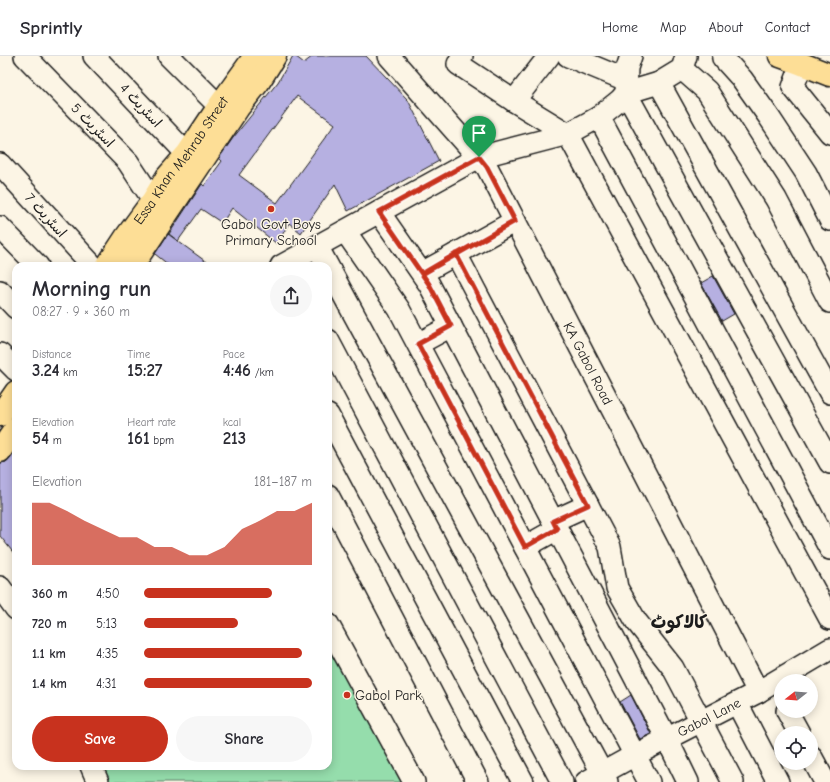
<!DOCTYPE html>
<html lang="en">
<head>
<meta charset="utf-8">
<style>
	body { margin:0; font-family:"Comic Neue","Playpen Sans Arabic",sans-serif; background:#f7f7f7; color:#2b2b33; height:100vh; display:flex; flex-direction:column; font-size:15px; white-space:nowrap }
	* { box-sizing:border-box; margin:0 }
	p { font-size:13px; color:#7c7c81 }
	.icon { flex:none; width:22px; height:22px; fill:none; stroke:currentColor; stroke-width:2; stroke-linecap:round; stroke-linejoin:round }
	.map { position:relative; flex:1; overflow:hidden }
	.details { position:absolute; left:12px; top:206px; width:320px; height:508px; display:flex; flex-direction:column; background:#fff; border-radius:12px; box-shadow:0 2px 10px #0003 }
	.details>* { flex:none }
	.needle { width:26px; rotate:253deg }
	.buttons { position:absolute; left:774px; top:618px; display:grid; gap:8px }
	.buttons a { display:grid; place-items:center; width:44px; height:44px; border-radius:50%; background:#fff; box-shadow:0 2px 10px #0003; font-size:20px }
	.pin { position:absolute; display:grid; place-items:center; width:34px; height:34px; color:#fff; margin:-41px -17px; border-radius:50% 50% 50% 0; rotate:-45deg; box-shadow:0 0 4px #0007 }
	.pin .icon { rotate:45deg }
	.round { display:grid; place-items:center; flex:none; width:42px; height:42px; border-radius:21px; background:#f7f7f7 }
	.headline { display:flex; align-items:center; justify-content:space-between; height:68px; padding:0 20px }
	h1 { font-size:22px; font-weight:700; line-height:30px }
	.metrics { display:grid; grid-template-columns:repeat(3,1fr); gap:6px; height:68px; padding:4px 20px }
	.metrics div { display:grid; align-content:center }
	.metrics b { font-size:17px; font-weight:700 }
	.metrics small { font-size:11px; font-weight:400 }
	.metrics p { font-size:11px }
	.chart { height:112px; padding:8px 20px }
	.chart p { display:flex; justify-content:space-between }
	.chart svg { width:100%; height:72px; margin-top:4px; fill:#c8321e; opacity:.7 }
	.primary-button { display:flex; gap:8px; margin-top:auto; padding:8px 20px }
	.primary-button a { flex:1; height:46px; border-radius:24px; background:#c8321e; color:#fff; font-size:16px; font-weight:700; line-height:46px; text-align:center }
	.primary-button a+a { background:#f7f7f7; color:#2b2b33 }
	ul { padding:0 20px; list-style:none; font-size:13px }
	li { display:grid; grid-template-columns:64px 48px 1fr; align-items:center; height:30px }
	li i { height:10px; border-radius:5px; background:#c8321e }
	header { display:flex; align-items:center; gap:24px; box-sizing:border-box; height:56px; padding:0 20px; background:#fff; border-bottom:1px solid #e1e1e2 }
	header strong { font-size:19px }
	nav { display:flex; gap:22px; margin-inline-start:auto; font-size:14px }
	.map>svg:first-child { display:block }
	.green { fill:#95ddac; stroke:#587c64 }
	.building { fill:#b6b0e1; stroke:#1c1c1c; fill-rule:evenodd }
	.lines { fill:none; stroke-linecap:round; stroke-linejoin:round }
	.minor-casing { stroke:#1c1c1c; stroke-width:24 }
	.major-casing { stroke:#1c1c1c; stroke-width:25 }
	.minor { stroke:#fcf5e5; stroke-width:21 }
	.major { stroke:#fdde96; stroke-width:22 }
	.route-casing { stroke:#fff; stroke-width:8 }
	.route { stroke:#c8321e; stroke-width:5 }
	.poi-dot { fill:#c8321e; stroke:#fcf5e5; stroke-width:1.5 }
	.labels { text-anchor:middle; stroke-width:3; stroke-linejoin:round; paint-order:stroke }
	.street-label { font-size:14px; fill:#1c1c1c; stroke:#fcf5e5 }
	.poi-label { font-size:14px; fill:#1c1c1c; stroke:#fcf5e5 }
	.district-label { font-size:18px; font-weight:bold; fill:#1c1c1c; stroke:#fcf5e5 }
</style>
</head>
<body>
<header>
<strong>Sprintly</strong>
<nav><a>Home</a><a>Map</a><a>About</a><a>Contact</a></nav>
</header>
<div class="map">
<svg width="830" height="726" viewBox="0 0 830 726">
	<rect width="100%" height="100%" fill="#fcf5e5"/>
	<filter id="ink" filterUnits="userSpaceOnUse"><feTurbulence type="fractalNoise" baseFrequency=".025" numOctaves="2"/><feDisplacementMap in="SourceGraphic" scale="8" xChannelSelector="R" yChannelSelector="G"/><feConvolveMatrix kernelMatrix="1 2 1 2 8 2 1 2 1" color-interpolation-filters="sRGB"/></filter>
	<g filter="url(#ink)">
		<path class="green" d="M328,568l86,158h-316l-7,-16h237z"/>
		<g class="building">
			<path d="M293,0h2l9,7 9,-7h53l42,44 31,61 -91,50 -13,-27 -34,49 -12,-10 -12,21 -45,-36 -10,15 -21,-14 -23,32 -9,-7 33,-50 2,2 18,-25 -3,-3 14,-20 45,-56zM297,40l38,28 -58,79 -38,-28z"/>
			<path d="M168,178l44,32h-42l-15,-12z"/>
			<path d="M713,220l21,38 -12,7 -21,-38z"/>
			<path d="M16,394v106l-16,-20v-73l6,-1 4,-4z"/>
			<path d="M631,639l20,39 -11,5 -20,-37z"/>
		</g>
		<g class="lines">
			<defs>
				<g id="minor">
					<path d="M25,0l103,106 25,38"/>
					<path d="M94,0l93,98"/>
					<path d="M169,0l50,50"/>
					<path id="s1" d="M389,0l98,111 271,525"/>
					<path d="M462,0l-4,8 56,37 54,33 262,485"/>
					<path d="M568,0l58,24"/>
					<path d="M686,0l-4,13 -23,14 -33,10 204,370"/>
					<path d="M724,0l-1,2 19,21 27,38 37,56 24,47"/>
					<path d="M802,8l-9,23 37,46"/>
					<path d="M682,13l25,22 69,108 54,103"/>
					<path d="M659,27l171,310"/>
					<path d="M514,45l35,-45"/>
					<path d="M599,61l231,432"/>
					<path d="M0,108l93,102"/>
					<path d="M379,156l50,72 238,455 21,43"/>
					<path d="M0,171l38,39"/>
					<path d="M345,175l54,78 250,473"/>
					<path d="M317,190l290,536"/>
					<path d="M456,198l154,293 7,41 19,33 37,47 60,114"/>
					<path d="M281,210l198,-109 89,-23 31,-17 21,-17 6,-7 1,-25 4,-12"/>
					<path d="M422,217l93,-52"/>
					<path d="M0,235l16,17"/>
					<path d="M328,284l234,442"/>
					<path d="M418,288l33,-18"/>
					<path d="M0,298l16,16"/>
					<path d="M328,359l195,367"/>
					<path d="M328,439l150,287"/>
					<path d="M553,465l35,-16"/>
					<path d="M525,491l32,-18"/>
					<path d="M0,531l16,22"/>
					<path d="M328,568l86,158"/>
					<path d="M737,647l41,79"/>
					<path d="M787,655l12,22"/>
					<path d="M811,700l14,26"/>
					<path d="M91,710l7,16"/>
					<path id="s2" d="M586,726l49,-27 123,-63 72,-43"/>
				</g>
				<g id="major">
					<path d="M780,0l22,8 28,11"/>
					<path id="s3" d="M107,210l19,-29 27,-37 14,-23 20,-23 32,-48 36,-50"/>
					<path d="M132,210l106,-158 20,-25 17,-27"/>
					<path d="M0,359l16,-23"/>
					<path d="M0,395l16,-23"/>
				</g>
			</defs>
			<use href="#minor" class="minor-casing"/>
			<use href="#major" class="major-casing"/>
			<use href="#minor" class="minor"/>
			<use href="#major" class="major"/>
		</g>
	</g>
	<g class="lines" filter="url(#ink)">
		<defs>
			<path id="route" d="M479,101l8,10 28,54 -93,53 7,10 22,42 -33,18 107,203 32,-18 -4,-8 35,-16 -132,-251 -34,20 -43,-62 100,-55"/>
		</defs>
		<use href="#route" class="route-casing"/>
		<use href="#route" class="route"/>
	</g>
	<g class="poi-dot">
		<circle cx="271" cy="153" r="4"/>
		<circle cx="347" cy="639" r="4"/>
	</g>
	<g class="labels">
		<g class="street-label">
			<text transform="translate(141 49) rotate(47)" y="5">اسٹریٹ 4</text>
			<text transform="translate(93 69) rotate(46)" y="5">اسٹریٹ 5</text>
			<text dy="5" stroke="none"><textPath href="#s3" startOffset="129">Essa Khan Mehrab Street</textPath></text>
			<text transform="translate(46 159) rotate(48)" y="5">اسٹریٹ 7</text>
			<text dy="5" stroke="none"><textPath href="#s1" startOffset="369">KA Gabol Road</textPath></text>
			<text dy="5" stroke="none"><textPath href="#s2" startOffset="139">Gabol Lane</textPath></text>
		</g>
		<g class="poi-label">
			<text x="271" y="173">Gabol Govt Boys<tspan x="271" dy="16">Primary School</tspan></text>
			<text x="355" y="644" text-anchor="start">Gabol Park</text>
		</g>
		<g class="district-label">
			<text x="679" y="572">کالاکوٹ</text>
		</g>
	</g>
</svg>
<div class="buttons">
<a><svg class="needle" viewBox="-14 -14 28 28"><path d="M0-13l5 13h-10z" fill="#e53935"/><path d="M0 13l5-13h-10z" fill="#7c7c81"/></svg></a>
<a><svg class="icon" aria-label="locate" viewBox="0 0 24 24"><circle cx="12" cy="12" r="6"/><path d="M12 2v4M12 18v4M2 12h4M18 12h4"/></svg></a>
</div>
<div class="pin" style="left:479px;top:101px;background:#1e9e55"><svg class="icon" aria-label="arrive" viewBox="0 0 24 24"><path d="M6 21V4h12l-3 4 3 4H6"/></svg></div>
<section class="details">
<div class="headline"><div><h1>Morning run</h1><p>08:27 · 9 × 360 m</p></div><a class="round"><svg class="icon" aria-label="share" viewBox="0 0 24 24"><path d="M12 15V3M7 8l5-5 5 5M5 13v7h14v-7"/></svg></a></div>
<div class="metrics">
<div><p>Distance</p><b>3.24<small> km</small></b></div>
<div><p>Time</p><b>15:27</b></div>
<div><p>Pace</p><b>4:46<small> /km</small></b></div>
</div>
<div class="metrics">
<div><p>Elevation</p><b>54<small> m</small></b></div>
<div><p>Heart rate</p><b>161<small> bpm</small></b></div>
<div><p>kcal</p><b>213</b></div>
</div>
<div class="chart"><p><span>Elevation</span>181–187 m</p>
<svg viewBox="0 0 160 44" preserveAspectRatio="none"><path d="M0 44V6L10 6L20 11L30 17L40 22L50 27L60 27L70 33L80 33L90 38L100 38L110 33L120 22L130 17L140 11L150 11L160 6V44z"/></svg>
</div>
<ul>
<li><b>360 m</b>4:50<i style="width:76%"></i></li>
<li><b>720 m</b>5:13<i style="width:56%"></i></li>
<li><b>1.1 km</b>4:35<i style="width:94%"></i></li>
<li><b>1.4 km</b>4:31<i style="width:100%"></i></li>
</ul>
<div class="primary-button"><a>Save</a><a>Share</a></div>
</section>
</div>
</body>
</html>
